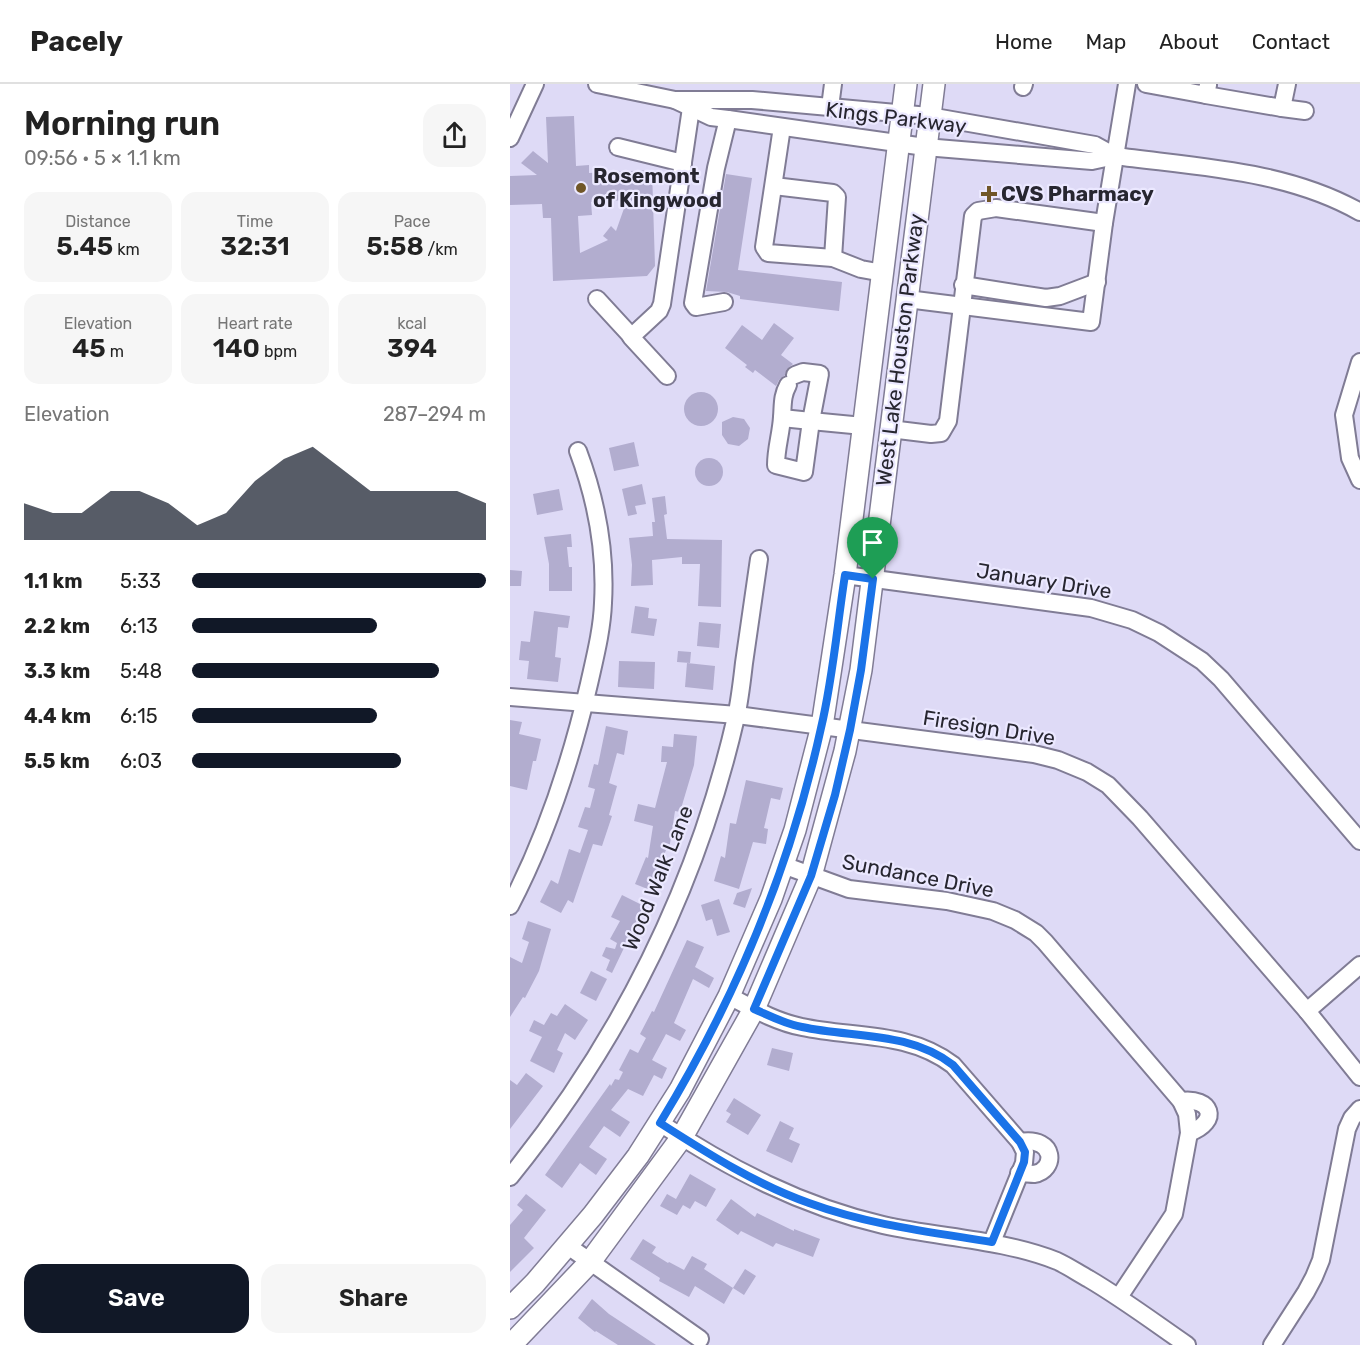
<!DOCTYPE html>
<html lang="en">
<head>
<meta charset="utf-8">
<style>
	body { margin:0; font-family:Rubik,sans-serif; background:#f6f6f6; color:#222; height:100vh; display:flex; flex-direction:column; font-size:22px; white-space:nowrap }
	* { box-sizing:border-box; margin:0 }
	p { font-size:20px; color:#767676 }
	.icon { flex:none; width:33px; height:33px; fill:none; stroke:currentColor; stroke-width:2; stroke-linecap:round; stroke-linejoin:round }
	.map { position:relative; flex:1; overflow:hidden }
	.panel { display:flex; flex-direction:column; background:#fff; width:510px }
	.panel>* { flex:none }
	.pin { position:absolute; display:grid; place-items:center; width:51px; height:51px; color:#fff; margin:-62px -26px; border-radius:50% 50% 50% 0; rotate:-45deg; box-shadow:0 0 6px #0007 }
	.pin .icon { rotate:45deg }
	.round { display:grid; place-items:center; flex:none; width:63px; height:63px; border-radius:18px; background:#f6f6f6 }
	.headline { display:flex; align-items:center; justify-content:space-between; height:102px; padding:0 24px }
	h1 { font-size:33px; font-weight:600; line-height:45px }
	.figures { display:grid; grid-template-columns:repeat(3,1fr); gap:9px; height:102px; padding:6px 24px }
	.figures div { display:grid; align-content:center; border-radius:15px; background:#f6f6f6; text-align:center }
	.figures b { font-size:26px; font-weight:600 }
	.figures small { font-size:16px; font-weight:400 }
	.figures p { font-size:16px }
	.chart { height:168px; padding:12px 24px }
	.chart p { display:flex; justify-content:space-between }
	.chart svg { width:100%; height:108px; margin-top:6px; fill:#111827; opacity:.7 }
	.cta { display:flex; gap:12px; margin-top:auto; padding:12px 24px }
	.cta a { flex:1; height:69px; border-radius:18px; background:#111827; color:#fff; font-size:24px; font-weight:600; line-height:69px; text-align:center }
	.cta a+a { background:#f6f6f6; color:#222 }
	ul { padding:0 24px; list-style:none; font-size:20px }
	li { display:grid; grid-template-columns:96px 72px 1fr; align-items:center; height:45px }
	li i { height:15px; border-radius:8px; background:#111827 }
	header { display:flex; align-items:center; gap:36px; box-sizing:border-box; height:84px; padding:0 30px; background:#fff; border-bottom:2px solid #e0e0e0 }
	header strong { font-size:28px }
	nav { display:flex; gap:33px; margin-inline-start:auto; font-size:21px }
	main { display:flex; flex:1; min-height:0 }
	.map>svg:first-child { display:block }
	.building { fill:#b2adcf; fill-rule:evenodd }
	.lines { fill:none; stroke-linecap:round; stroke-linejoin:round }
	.minor-casing { stroke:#807c95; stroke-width:20 }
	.major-casing { stroke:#807c95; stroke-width:24 }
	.minor { stroke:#fff; stroke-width:16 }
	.major { stroke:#fff; stroke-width:21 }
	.route-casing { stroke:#fff; stroke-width:12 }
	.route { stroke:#1a73e8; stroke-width:8 }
	.poi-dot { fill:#705628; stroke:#ebe8ff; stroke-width:2 }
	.labels { text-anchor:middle; stroke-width:4.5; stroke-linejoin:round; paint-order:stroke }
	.street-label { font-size:21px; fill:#272630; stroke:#ebe8ff }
	.poi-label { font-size:21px; font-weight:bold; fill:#272630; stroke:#ebe8ff; text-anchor:start }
</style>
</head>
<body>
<header>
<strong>Pacely</strong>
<nav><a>Home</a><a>Map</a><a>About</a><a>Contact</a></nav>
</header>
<main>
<section class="panel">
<div class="headline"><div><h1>Morning run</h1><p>09:56 · 5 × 1.1 km</p></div><a class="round"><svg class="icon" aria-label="share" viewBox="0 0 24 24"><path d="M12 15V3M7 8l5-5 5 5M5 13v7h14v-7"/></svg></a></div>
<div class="figures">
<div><p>Distance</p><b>5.45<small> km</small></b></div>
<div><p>Time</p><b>32:31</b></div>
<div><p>Pace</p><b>5:58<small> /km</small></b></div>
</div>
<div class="figures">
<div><p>Elevation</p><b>45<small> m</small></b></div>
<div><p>Heart rate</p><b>140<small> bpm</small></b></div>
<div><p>kcal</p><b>394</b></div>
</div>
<div class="chart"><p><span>Elevation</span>287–294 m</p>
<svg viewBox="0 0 160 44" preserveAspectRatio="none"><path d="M0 44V29L10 33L20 33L30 24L40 24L50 29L60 38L70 33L80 20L90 11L100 6L110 15L120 24L130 24L140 24L150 24L160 29V44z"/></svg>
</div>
<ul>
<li><b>1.1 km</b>5:33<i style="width:100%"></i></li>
<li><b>2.2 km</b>6:13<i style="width:63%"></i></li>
<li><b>3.3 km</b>5:48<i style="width:84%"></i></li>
<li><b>4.4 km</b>6:15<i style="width:63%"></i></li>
<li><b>5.5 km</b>6:03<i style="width:71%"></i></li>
</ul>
<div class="cta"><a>Save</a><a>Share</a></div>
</section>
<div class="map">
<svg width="850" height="1261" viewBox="0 0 850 1261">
	<rect width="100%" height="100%" fill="#dedaf6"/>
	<g class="building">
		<path d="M64,32l2,50 13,-1v8l63,-3 3,96 -8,10 -94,5 -2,-63h-8l-1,-14 -32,1v-29l27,-1 -16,-12 12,-12 15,12 -2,-46zM117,116l-11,31 -5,-5 -8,10 5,4 -28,13 -2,-37 14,-1 -1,-13z"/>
		<path d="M216,90l26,4 -14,92 104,12 -3,29 -99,-12v-3l-13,-4 -21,-1z"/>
		<path d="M264,239l20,15 -13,17 12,9 -6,5 -2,6 -6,5 -3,6 -21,-16 -2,3 -8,-6 2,-2 -22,-17 17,-23 20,15z"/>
		<circle cx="191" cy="325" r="17"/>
		<path d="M223,333l11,2 6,9 -2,11 -9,7 -11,-2 -6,-9v-13z"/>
		<path d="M124,358l5,24 -25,5 -5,-23z"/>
		<circle cx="199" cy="388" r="14"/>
		<path d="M132,400l4,20 -11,2 2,8 -9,2 -6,-27z"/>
		<path d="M49,405l4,21 -26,5 -4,-21z"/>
		<path d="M155,412l2,18 -3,1 3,24 55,1 -1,67 -23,-1 2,-42h-18v-7l-30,3 1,25 -22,1 1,-21 -3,-27 24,-2 -1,-14h3l-3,-24z"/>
		<path d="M61,450l1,13h-5l2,20h3v24h-23v-27l-5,-27z"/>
		<path d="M0,486l12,1 -1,15h-11z"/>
		<path d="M125,522l14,2 -1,10 9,1 -3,17 -23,-3z"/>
		<path d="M24,527l36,5 -2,12 -10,-1 -3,30 6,1 -3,24 -31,-3 2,-18 -10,-1 2,-19 9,1z"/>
		<path d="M189,538l22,2 -2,24 -22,-2z"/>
		<path d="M168,567l13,1 -1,11 -13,-1z"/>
		<path d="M109,577l36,1 -1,27 -36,-2z"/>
		<path d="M177,579l28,3 -2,24 -28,-3z"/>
		<path d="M0,636l12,2 -3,12 22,5 -5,22h-3l-6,29 -17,-4z"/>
		<path d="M96,642l22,5 -4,24 -7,-2 -8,30 8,3 -8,29 3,1 -10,30 -9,-2 -20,59 -5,-3 -7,13 -21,-11 11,-22 7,4 11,-35 11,4 8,-23 -10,-3 7,-20 5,1 5,-19 -7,-2 6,-23 4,1z"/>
		<path d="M164,650l23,2 -3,29 -14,47 -5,-1 -6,39h-3l-16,40 -15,-6 11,-27 2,1 5,-32 -19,-5 4,-17 17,4 12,-46h-6l1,-16 11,1z"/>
		<path d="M236,696l37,8 -3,12 -9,-2 -7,30 4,1 -2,15 -13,-2 -14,47 -25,-8 7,-25 4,2 5,-35 6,1z"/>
		<path d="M242,804l-7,20 -12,-4 4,-11z"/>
		<path d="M112,811l22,11 -32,67 -6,-3 4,-10 -8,-4 4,-9 9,2 2,-6 -7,-4 10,-18 -9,-4z"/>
		<path d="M209,815l11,33 -13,4 -5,-17 -6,2 -5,-16z"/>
		<path d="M18,837l23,8 -12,42 -14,27 -2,-1 -13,20v-60l12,6 7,-21 -7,-3z"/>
		<path d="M177,856l17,7 -9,20 19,11 -5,10 -16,-9 -19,44 12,7 -6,11 -14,-7 -14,26 15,8 -5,11 -8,-4 -11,21 -15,-7 -17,21 19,12 -10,15 -16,-11 -15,21 18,12 -11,16 -16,-12 -18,25 -17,-13 65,-91 1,2 4,-7 4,1 4,-8 -4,-2 11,-21 8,4 8,-15 -6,-4 12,-23 2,1z"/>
		<path d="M81,887l16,8 -11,22 -16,-8z"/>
		<path d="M55,920l23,16 -13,20 -10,-7 -8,17 6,3 -9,20 -24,-12 12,-24 -13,-6 5,-11 10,5 7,-12 6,3z"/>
		<path d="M262,964l21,5 -4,18 -22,-6z"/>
		<path d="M16,989l17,13 -33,43v-49l7,5z"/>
		<path d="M224,1014l27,17 -13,20 -22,-13 5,-8 -5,-3z"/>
		<path d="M270,1037l14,7 -5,11 11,5 -8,19 -26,-12z"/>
		<path d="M180,1090l26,15 -10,18 -11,-6 -5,8 -7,-4 -6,10 -17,-9 7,-12 9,5z"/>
		<path d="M16,1110l20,16 -22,28 10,10 -24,24v-47l13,-15 -6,-5z"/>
		<path d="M221,1115l24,18 2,-4 37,18v-2l26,10 -7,18 -37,-14 -3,4 -32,-16 -3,4 -22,-15z"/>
		<path d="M133,1155l13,8 -4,6 16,10 1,-1 15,8 8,-14 15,8 -3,5 29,19 12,-19 11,7 -12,19 -11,-7 -9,16 -29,-18 -6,11 -30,-16 1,-3 -30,-19z"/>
		<path d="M82,1215l17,15 47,31h-38l-22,-14 -1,1 -17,-14z"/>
	</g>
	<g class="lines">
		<defs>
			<g id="minor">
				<path d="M87,0l78,16h77l177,16 166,29 20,11"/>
				<path d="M636,0l60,11 2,-10"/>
				<path d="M513,3l1,-3"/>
				<path d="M696,11l76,13 5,-24"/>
				<path d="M165,16l36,17 17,2 197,28 167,14 23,-5c82,11 171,14 245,56"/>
				<path d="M320,23l3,-23"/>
				<path d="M772,24l23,3"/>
				<path d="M272,43l-18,120 4,6 65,5 28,11 22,4"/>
				<path d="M0,54l25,-54"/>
				<path d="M108,63l65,16"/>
				<path d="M264,102l59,7 4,4 -4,61"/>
				<path d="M453,201l83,13 14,-2 37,-14"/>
				<path d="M87,215l35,38"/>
				<path d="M397,215l184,23 13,-99 23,-139"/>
				<path d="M214,218l-28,5 -3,-4 23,-135 12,-49"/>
				<path d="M850,278l-16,53 6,43 10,22"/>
				<path d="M157,292l-36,-39 28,-26 3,-7 29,-196"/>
				<path d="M278,301c-6,11 -5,19 -6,32 -1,17 -6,31 -6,48l28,7 7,-51 52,5"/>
				<path d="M272,334l29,3 9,-47 -17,-2 -8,3"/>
				<path d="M380,345l41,5 10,-1 7,-12 25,-205 5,-5 18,-3 108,15"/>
				<path d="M335,491l246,33 41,12 27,13 43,28 19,18 139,162"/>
				<path d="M0,613l227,18 297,39 24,6 29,12 21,13 32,33 167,193 53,66"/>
				<path d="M273,781l66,24 98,12 46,10 22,9 21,13 9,9 136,159 6,13 2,19 -15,81 -55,83"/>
				<path d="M0,822c37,-71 61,-145 79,-222 6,-27 13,-54 14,-81 3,-52 -7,-104 -25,-152"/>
				<path d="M219,912c23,12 47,26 73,31 51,11 107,4 151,38l67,77 5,10 -1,11 -32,79"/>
				<path d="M797,927l53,-46"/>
				<path d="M671,1017c30,-4 40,20 8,32"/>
				<path d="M150,1039c70,46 141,83 223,102 58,13 118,14 174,36 11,5 21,12 32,18 34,20 66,44 98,66"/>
				<path d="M509,1089c5,0 11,1 15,1 22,-3 23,-38 -14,-32"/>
				<path d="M0,1093c110,-136 187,-290 226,-460 4,-18 6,-37 8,-54 5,-35 10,-69 15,-104"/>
				<path d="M58,1162l132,93"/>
				<path d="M762,1261l34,-53 8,-15 7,-17 26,-131 5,-11 8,-9"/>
			</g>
			<g id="major">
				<path d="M0,1224l25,-25 58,-68 45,-59 42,-66 49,-94 42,-97 24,-69 27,-104 23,-151 61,-491"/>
				<path d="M1,1261l79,-83 92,-125 72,-128 57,-133 34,-125 16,-81 73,-586"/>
			</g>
		</defs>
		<use href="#minor" class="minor-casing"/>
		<use href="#major" class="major-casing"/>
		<use href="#minor" class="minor"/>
		<use href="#major" class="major"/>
	</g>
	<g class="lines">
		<defs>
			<path id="route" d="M335,491l28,4 -12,91 -11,60 -15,65 -24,81 -57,133c16,7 31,15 48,18 51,11 107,4 151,38l67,77 5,10 -1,10 -32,80c-62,-10 -123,-17 -183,-39 -52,-18 -102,-50 -149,-80 75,-123 130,-254 161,-395 12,-50 16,-102 24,-153z"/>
		</defs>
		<use href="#route" class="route-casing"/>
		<use href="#route" class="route"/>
	</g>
	<g class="poi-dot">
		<circle cx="71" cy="104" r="6"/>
		<path d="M476 101h6v6h6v6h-6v6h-6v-6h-6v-6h6z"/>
	</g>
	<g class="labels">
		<g class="street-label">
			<text transform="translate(386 34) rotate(7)" y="7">Kings Parkway</text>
			<text transform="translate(390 266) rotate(-83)" y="7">West Lake Houston Parkway</text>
			<text transform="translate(534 497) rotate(9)" y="7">January Drive</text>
			<text transform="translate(479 644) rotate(9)" y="7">Firesign Drive</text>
			<text transform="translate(408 792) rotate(11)" y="7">Sundance Drive</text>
			<text transform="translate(148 794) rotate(-68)" y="7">Wood Walk Lane</text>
		</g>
		<g class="poi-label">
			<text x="83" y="99">Rosemont<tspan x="83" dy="24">of Kingwood</tspan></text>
			<text x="491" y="117">CVS Pharmacy</text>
		</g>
	</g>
</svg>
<div class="pin" style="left:363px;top:495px;background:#1e9e55"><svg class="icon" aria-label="arrive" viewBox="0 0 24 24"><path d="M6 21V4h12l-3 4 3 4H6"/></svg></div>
</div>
</main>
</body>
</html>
